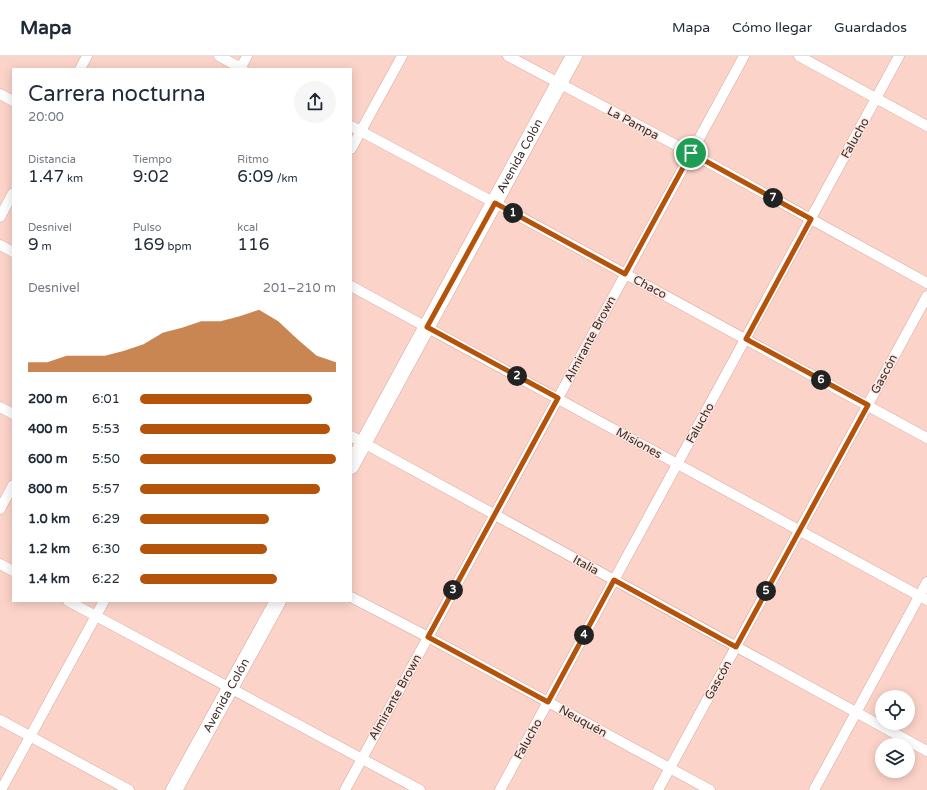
<!DOCTYPE html>
<html lang="es">
<head>
<meta charset="utf-8">
<style>
	body { margin:0; font-family:"Varela Round",sans-serif; background:#f6f6f7; color:#1f2937; height:100vh; display:flex; flex-direction:column; font-size:15px; white-space:nowrap }
	* { box-sizing:border-box; margin:0 }
	p { font-size:13px; color:#747a83 }
	.icon { flex:none; width:22px; height:22px; fill:none; stroke:currentColor; stroke-width:2; stroke-linecap:round; stroke-linejoin:round }
	.map { position:relative; flex:1; overflow:hidden }
	.sheet { position:absolute; left:12px; top:12px; width:340px; height:534px; display:flex; flex-direction:column; background:#fff; border-radius:0px; box-shadow:0 2px 10px #0003 }
	.sheet>* { flex:none }
	.buttons { position:absolute; left:875px; top:634px; display:grid; gap:8px }
	.buttons a { display:grid; place-items:center; width:40px; height:40px; border-radius:50%; background:#fff; box-shadow:0 2px 10px #0003; font-size:20px }
	.pin { position:absolute; display:grid; place-items:center; width:34px; height:34px; color:#fff; margin:-17px; border:2px solid #fff; border-radius:50%; box-shadow:0 1px 4px #0007 }
	.km { position:absolute; width:20px; height:20px; margin:-10px; border-radius:50%; background:#222; color:#fff; font-size:11px; line-height:20px; text-align:center }
	.round { display:grid; place-items:center; flex:none; width:42px; height:42px; border-radius:21px; background:#f6f6f7 }
	.summary { display:flex; align-items:center; justify-content:space-between; height:68px; padding:0 16px }
	h1 { font-size:22px; font-weight:600; line-height:30px }
	.metrics { display:grid; grid-template-columns:repeat(3,1fr); gap:6px; height:68px; padding:4px 16px }
	.metrics div { display:grid; align-content:center }
	.metrics b { font-size:17px; font-weight:600 }
	.metrics small { font-size:11px; font-weight:400 }
	.metrics p { font-size:11px }
	.chart { height:112px; padding:8px 16px }
	.chart p { display:flex; justify-content:space-between }
	.chart svg { width:100%; height:72px; margin-top:4px; fill:#b45309; opacity:.7 }
	ul { padding:0 16px; list-style:none; font-size:13px }
	li { display:grid; grid-template-columns:64px 48px 1fr; align-items:center; height:30px }
	li i { height:10px; border-radius:5px; background:#b45309 }
	header { display:flex; align-items:center; gap:24px; box-sizing:border-box; height:56px; padding:0 20px; background:#fff; border-bottom:1px solid #e0e1e3 }
	header strong { font-size:19px }
	nav { display:flex; gap:22px; margin-inline-start:auto; font-size:14px }
	.map>svg:first-child { display:block }
	.lines { fill:none; stroke-linecap:round; stroke-linejoin:round }
	.street-casing { stroke:#d8a79b; stroke-width:11 }
	.primary-casing { stroke:#d8a79b; stroke-width:17 }
	.street { stroke:#fff; stroke-width:10 }
	.primary { stroke:#fff; stroke-width:16 }
	.route-casing { stroke:#fff; stroke-width:8 }
	.route { stroke:#b45309; stroke-width:5 }
	.labels { text-anchor:middle; stroke-width:3; stroke-linejoin:round; paint-order:stroke }
	.street-label { font-size:12px; fill:#3f2c27; stroke:#fbe6e0 }
</style>
</head>
<body>
<header>
<strong>Mapa</strong>
<nav><a>Mapa</a><a>Cómo llegar</a><a>Guardados</a></nav>
</header>
<div class="map">
<svg width="927" height="734" viewBox="0 0 927 734">
	<rect width="100%" height="100%" fill="#fcd3c9"/>
	<g class="lines">
		<defs>
			<g id="street">
				<path d="M219,0l24,13"/>
				<path d="M508,0l183,97 236,130"/>
				<path d="M799,0l128,70"/>
				<path d="M80,13l7,-13"/>
				<path d="M240,13l7,-13"/>
				<path d="M0,38l13,7"/>
				<path d="M351,70l144,77 432,235"/>
				<path d="M351,93l51,-93"/>
				<path d="M0,161l13,-24"/>
				<path d="M0,189l13,7"/>
				<path d="M351,230l576,314"/>
				<path d="M0,351l13,7"/>
				<path d="M351,380l576,315"/>
				<path d="M0,453l13,-24"/>
				<path d="M0,508l13,7"/>
				<path d="M351,541l77,40 282,153"/>
				<path d="M68,545l352,189"/>
				<path d="M0,664l129,70"/>
				<path d="M1,734l103,-189"/>
				<path d="M345,734l399,-734"/>
				<path d="M500,734l399,-734"/>
				<path d="M658,734l269,-494"/>
				<path d="M814,734l113,-208"/>
			</g>
			<g id="primary">
				<path id="s1" d="M351,410l223,-410"/>
				<path id="s2" d="M174,734l104,-189"/>
			</g>
		</defs>
		<use href="#street" class="street-casing"/>
		<use href="#primary" class="primary-casing"/>
		<use href="#street" class="street"/>
		<use href="#primary" class="primary"/>
	</g>
	<g class="lines">
		<defs>
			<path id="route" d="M691,97l120,66 -65,120 122,66 -132,242 -122,-67 -66,122 -120,-65 130,-239 -131,-71 68,-124 130,71z"/>
		</defs>
		<use href="#route" class="route-casing"/>
		<use href="#route" class="route"/>
	</g>
	<g class="labels">
		<g class="street-label">
			<text transform="translate(633 67) rotate(28)" y="4">La Pampa</text>
			<text transform="translate(855 82) rotate(-61)" y="4">Falucho</text>
			<text dy="4" stroke="none"><textPath href="#s1" startOffset="353">Avenida Colón</textPath></text>
			<text transform="translate(650 231) rotate(28)" y="4">Chaco</text>
			<text transform="translate(590 283) rotate(-62)" y="4">Almirante Brown</text>
			<text transform="translate(884 318) rotate(-62)" y="4">Gascón</text>
			<text transform="translate(700 367) rotate(-61)" y="4">Falucho</text>
			<text transform="translate(639 387) rotate(29)" y="4">Misiones</text>
			<text transform="translate(586 509) rotate(29)" y="4">Italia</text>
			<text transform="translate(718 624) rotate(-61)" y="4">Gascón</text>
			<text dy="4" stroke="none"><textPath href="#s2" startOffset="108">Avenida Colón</textPath></text>
			<text transform="translate(395 641) rotate(-61)" y="4">Almirante Brown</text>
			<text transform="translate(583 665) rotate(29)" y="4">Neuquén</text>
			<text transform="translate(528 683) rotate(-61)" y="4">Falucho</text>
		</g>
	</g>
</svg>
<div class="buttons">
<a><svg class="icon" aria-label="locate" viewBox="0 0 24 24"><circle cx="12" cy="12" r="6"/><path d="M12 2v4M12 18v4M2 12h4M18 12h4"/></svg></a>
<a><svg class="icon" aria-label="layers" viewBox="0 0 24 24"><path d="M12 4l9 5-9 5-9-5zM3 14l9 5 9-5"/></svg></a>
</div>
<div class="pin" style="left:691px;top:97px;background:#1e9e55"><svg class="icon" aria-label="arrive" viewBox="0 0 24 24"><path d="M6 21V4h12l-3 4 3 4H6"/></svg></div>
<b class="km" style="left:513px;top:157px">1</b>
<b class="km" style="left:517px;top:320px">2</b>
<b class="km" style="left:453px;top:534px">3</b>
<b class="km" style="left:584px;top:579px">4</b>
<b class="km" style="left:766px;top:535px">5</b>
<b class="km" style="left:821px;top:324px">6</b>
<b class="km" style="left:773px;top:142px">7</b>
<section class="sheet">
<div class="summary"><div><h1>Carrera nocturna</h1><p>20:00</p></div><a class="round"><svg class="icon" aria-label="share" viewBox="0 0 24 24"><path d="M12 15V3M7 8l5-5 5 5M5 13v7h14v-7"/></svg></a></div>
<div class="metrics">
<div><p>Distancia</p><b>1.47<small> km</small></b></div>
<div><p>Tiempo</p><b>9:02</b></div>
<div><p>Ritmo</p><b>6:09<small> /km</small></b></div>
</div>
<div class="metrics">
<div><p>Desnivel</p><b>9<small> m</small></b></div>
<div><p>Pulso</p><b>169<small> bpm</small></b></div>
<div><p>kcal</p><b>116</b></div>
</div>
<div class="chart"><p><span>Desnivel</span>201–210 m</p>
<svg viewBox="0 0 160 44" preserveAspectRatio="none"><path d="M0 44V38L10 38L20 34L30 34L40 34L50 31L60 27L70 20L80 17L90 13L100 13L110 10L120 6L130 13L140 24L150 34L160 38V44z"/></svg>
</div>
<ul>
<li><b>200 m</b>6:01<i style="width:88%"></i></li>
<li><b>400 m</b>5:53<i style="width:97%"></i></li>
<li><b>600 m</b>5:50<i style="width:100%"></i></li>
<li><b>800 m</b>5:57<i style="width:92%"></i></li>
<li><b>1.0 km</b>6:29<i style="width:66%"></i></li>
<li><b>1.2 km</b>6:30<i style="width:65%"></i></li>
<li><b>1.4 km</b>6:22<i style="width:70%"></i></li>
</ul>
</section>
</div>
</body>
</html>
